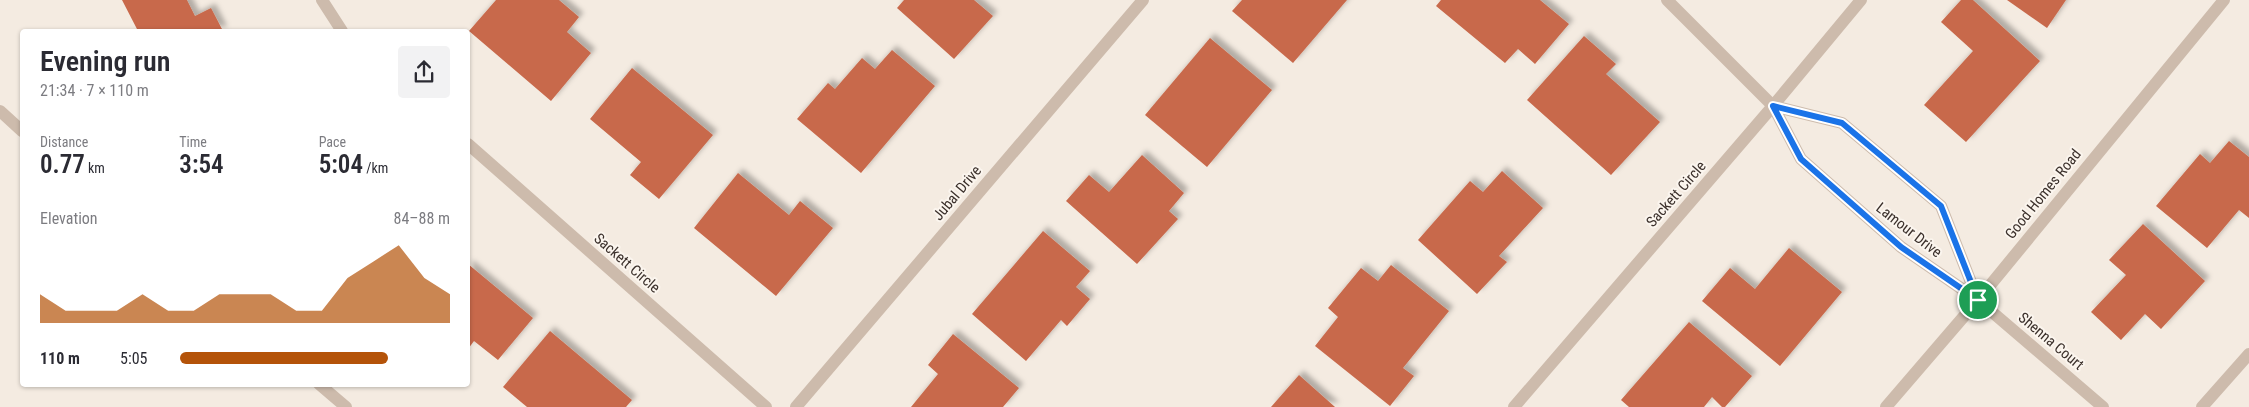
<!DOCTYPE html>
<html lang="en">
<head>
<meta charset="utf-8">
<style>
	body { margin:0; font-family:"Roboto Condensed",sans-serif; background:#f2f2f3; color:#2b2b33; height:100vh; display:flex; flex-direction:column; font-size:19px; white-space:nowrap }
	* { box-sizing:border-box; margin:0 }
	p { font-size:16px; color:#7c7c81 }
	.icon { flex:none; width:28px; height:28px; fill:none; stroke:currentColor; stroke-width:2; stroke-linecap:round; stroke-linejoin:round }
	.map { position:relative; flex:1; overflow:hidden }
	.details { position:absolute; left:20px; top:29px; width:450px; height:358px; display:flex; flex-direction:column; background:#fff; border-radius:5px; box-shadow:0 1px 4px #0004 }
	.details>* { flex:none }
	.pin { position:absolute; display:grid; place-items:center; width:42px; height:42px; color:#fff; margin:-21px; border:2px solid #fff; border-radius:50%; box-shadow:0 1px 5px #0007 }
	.round { display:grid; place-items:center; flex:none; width:52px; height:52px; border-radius:5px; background:#f2f2f3 }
	.headline { display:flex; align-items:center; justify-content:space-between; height:85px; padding:0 20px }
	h1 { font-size:28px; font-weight:600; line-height:38px }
	.figures { display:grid; grid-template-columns:repeat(3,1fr); gap:8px; height:85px; padding:5px 20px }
	.figures div { display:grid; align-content:center }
	.figures b { font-size:25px; font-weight:600 }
	.figures small { font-size:14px; font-weight:400 }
	.figures p { font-size:14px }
	.chart { height:140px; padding:10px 20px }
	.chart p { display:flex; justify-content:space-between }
	.chart svg { width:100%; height:90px; margin-top:5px; fill:#b45309; opacity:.7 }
	ul { padding:0 20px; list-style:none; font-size:16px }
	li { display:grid; grid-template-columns:80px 60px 1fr; align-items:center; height:38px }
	li i { height:12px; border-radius:6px; background:#b45309 }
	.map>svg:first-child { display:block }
	.building { fill:#c8694b; filter:url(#shadow) }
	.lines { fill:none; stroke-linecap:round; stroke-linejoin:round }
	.minor { stroke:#cdbbac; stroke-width:12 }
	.route-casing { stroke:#fff; stroke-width:10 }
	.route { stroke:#1a73e8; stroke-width:6 }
	.labels { text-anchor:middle; stroke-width:4; stroke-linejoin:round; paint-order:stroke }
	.street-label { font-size:15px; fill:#3b302b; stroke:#fbf5ee }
</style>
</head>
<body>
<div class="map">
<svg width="2249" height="407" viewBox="0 0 2249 407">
	<defs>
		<filter id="shadow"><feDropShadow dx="4.5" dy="-4.5" stdDeviation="2.5" flood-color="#0004"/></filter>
	</defs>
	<rect width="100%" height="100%" fill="#f4ebe1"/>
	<g class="building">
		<path d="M122,0h65l8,16 16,-8 12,23h-85z"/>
		<path d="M496,0h63l20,17 -12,15 24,21 -40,48 -82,-70z"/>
		<path d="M904,0h70l19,16 -39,43 -57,-51z"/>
		<path d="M1242,0h105l-54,63 -61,-52z"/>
		<path d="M1441,0h99l29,24 -34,40 -17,-15 -13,14 -69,-57z"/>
		<path d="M1961,0h12l67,61 -74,81 -42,-37 49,-54 -32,-29z"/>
		<path d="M2007,0h59l-19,28z"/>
		<path d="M1584,36l32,28 -10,10 54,48 -49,53 -84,-75z"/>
		<path d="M1210,38l62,52 -65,77 -62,-52z"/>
		<path d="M892,50l43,36 -74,87 -64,-54 31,-36 7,6 27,-31 13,11z"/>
		<path d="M632,68l81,67 -54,64 -29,-24 11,-13 -51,-43z"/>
		<path d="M2229,141l20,16v61l-10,-8 -32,38 -51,-42 44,-52 10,9z"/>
		<path d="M1142,155l42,38 -15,18 9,8 -41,45 -71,-63 23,-26 20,17z"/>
		<path d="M1502,171l41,37 -44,48 8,6 -30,32 -59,-54 52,-59 13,11z"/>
		<path d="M738,173l51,42 11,-14 33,27 -57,68 -82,-68z"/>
		<path d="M2143,224l62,57 -44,48 -16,-15 -24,26 -30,-28 35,-37 -17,-15z"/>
		<path d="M1043,231l47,40 -14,16 14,12 -23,27 -6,-6 -35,41 -54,-47z"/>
		<path d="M1789,248l53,44 -62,74 -78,-65 28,-33 25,21z"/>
		<path d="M468,264l65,54 -35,42 -24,-19 -6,8z"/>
		<path d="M1391,265l58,46 -46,57 11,8 -24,30 -75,-60 23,-29 -10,-9 33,-40 17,13z"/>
		<path d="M1689,322l63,54 -27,31h-3l-10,-10 -8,10h-75l-8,-7z"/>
		<path d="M550,331l82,69 -6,7h-99l-24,-20z"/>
		<path d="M953,334l66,54 -16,19h-92l27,-33 -10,-9z"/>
		<path d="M1299,375l36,32h-64z"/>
	</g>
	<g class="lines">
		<g class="minor">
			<path d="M322,0l20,31"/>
			<path d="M1667,0l106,106 28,53 100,88 77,53 125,107"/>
			<path d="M1773,106l69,17 99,83 37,94"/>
			<path d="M0,111l22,20"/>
			<path d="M468,144l298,263"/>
			<path d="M319,384l27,23"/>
			<path d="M796,407l347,-407"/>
			<path d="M1514,407l259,-301 88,-106"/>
			<path d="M1886,407l92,-107 246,-300"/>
			<path d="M2202,407l47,-53"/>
		</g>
	</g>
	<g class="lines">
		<defs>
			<path id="route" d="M1773,106l69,17 99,83 37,94 -77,-53 -100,-88z"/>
		</defs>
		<use href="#route" class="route-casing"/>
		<use href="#route" class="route"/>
	</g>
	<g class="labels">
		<g class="street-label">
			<text transform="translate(957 193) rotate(-50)" y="5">Jubal Drive</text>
			<text transform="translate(1676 194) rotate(-49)" y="5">Sackett Circle</text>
			<text transform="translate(2043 194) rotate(-51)" y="5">Good Homes Road</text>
			<text transform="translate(1909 230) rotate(38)" y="5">Lamour Drive</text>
			<text transform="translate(627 263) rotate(41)" y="5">Sackett Circle</text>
			<text transform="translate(2051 341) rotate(40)" y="5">Shenna Court</text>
		</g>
	</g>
</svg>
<div class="pin" style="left:1978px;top:300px;background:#1e9e55"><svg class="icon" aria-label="arrive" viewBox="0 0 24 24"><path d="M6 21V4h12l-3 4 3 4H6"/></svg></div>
<section class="details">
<div class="headline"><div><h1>Evening run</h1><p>21:34 · 7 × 110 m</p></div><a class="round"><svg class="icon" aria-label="share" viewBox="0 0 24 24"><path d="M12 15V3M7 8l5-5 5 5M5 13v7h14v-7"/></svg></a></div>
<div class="figures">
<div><p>Distance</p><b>0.77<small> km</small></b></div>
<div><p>Time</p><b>3:54</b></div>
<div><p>Pace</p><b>5:04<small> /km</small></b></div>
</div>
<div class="chart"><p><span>Elevation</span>84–88 m</p>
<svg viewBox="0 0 160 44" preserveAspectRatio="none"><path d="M0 44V30L10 38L20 38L30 38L40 30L50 38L60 38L70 30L80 30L90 30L100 38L110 38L120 22L130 14L140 6L150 22L160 30V44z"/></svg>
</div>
<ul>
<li><b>110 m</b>5:05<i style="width:77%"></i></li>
</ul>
</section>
</div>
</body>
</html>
